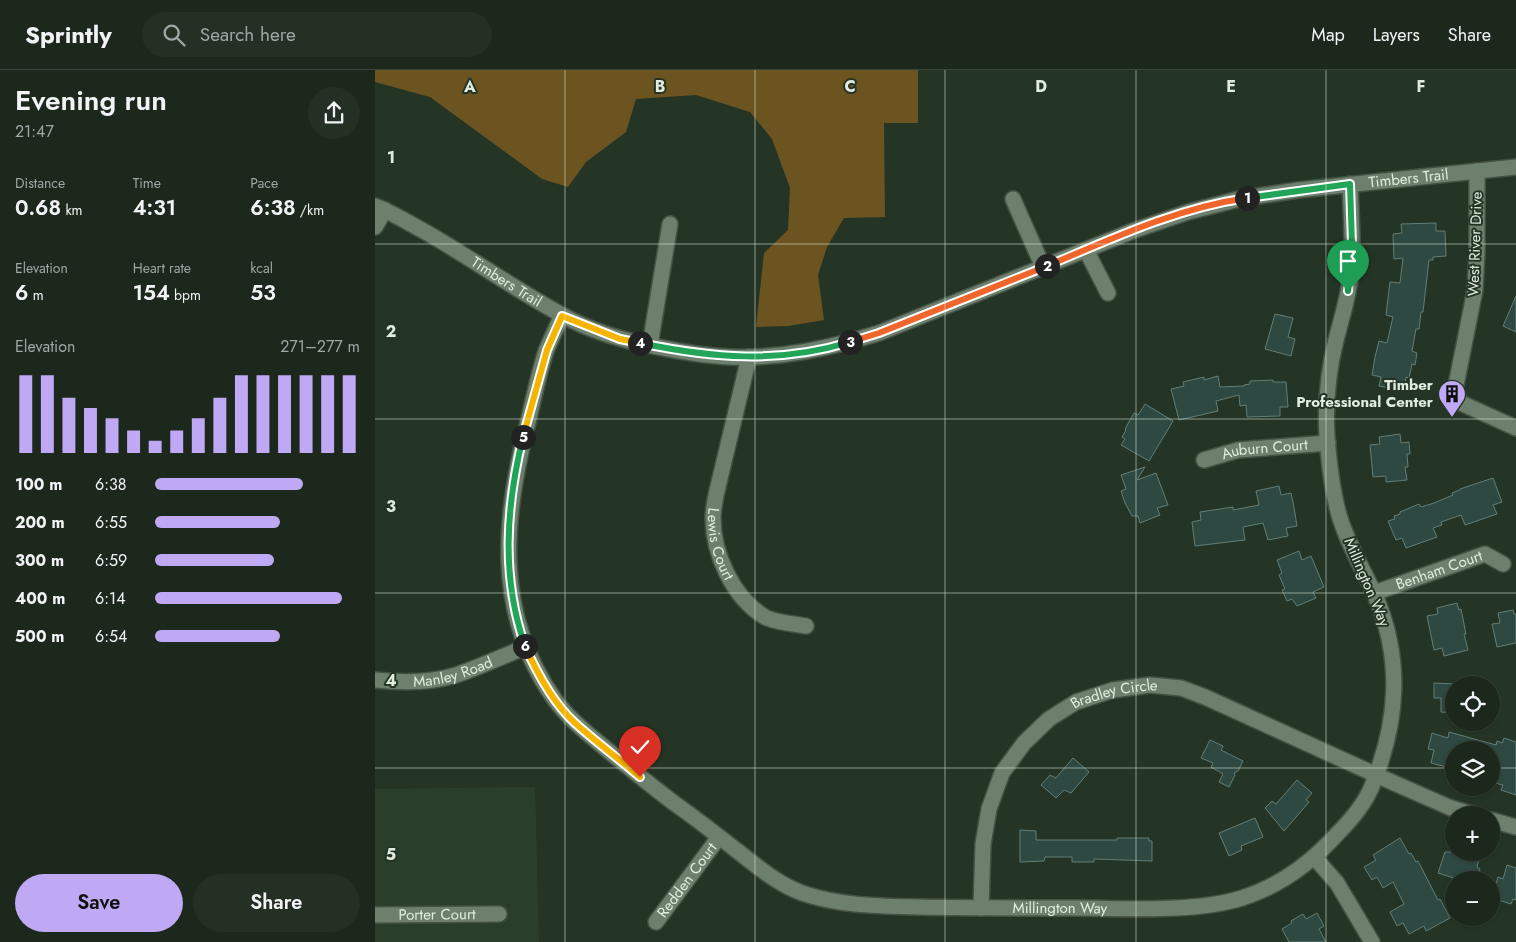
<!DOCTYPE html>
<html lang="en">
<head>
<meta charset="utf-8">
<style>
	body { margin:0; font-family:Jost,sans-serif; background:#253025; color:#f1f3f6; height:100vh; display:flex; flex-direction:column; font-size:19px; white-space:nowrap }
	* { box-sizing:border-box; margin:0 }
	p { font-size:16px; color:#a0a6a3 }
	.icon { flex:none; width:28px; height:28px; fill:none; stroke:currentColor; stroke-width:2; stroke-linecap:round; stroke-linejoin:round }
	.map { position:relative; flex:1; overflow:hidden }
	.drawer { display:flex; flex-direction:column; background:#1c281c; width:375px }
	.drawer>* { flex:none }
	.tools { position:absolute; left:1070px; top:606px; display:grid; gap:10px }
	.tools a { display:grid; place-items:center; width:55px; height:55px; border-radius:50%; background:#1c281c; box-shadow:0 1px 4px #0004,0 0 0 1px #3a443b; font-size:25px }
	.pin { position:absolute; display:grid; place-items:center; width:42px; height:42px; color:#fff; margin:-51px -21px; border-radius:50% 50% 50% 0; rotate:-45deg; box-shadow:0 0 5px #0007 }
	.pin .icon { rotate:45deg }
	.km { position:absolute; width:25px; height:25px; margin:-12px; border-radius:50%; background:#222; color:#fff; font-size:14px; line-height:25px; text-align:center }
	.round { display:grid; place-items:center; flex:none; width:52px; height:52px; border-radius:26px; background:#253025 }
	.summary { display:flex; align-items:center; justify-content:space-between; height:85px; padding:0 15px }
	h1 { font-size:28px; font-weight:600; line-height:38px }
	.figures { display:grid; grid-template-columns:repeat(3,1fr); gap:8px; height:85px; padding:5px 15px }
	.figures div { display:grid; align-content:center }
	.figures b { font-size:21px; font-weight:600 }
	.figures small { font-size:14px; font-weight:400 }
	.figures p { font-size:14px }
	.chart { height:140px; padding:10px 15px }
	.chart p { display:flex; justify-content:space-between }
	.chart svg { width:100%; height:90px; margin-top:5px; stroke:#bfa8f4; stroke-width:6 }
	.cta { display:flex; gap:10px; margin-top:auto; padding:10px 15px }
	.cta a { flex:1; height:58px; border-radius:30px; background:#bfa8f4; color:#111; font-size:20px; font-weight:600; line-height:58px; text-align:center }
	.cta a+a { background:#253025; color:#f1f3f6 }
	ul { padding:0 15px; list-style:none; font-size:16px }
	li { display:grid; grid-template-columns:80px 60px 1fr; align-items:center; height:38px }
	li i { height:12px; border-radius:6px; background:#bfa8f4 }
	header { display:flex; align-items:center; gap:30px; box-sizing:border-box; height:70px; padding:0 25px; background:#1c281c; border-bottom:1px solid #3a443b }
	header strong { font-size:24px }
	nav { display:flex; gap:28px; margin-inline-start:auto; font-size:18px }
	.search { width:350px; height:45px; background:#253025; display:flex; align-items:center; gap:12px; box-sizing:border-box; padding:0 18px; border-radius:28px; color:#a0a6a3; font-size:19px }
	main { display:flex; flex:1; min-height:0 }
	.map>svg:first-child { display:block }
	.built { fill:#2a3f2b }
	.forest { fill:#6c5420 }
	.building { fill:#2e4942; stroke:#627e76 }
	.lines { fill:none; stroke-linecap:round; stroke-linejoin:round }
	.minor-casing { stroke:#445245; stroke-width:18 }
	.minor { stroke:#6d806d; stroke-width:15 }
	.split-1-casing { stroke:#fff; stroke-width:10 }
	.split-2-casing { stroke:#fff; stroke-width:10 }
	.split-3-casing { stroke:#fff; stroke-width:10 }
	.split-4-casing { stroke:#fff; stroke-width:10 }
	.split-5-casing { stroke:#fff; stroke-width:10 }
	.split-6-casing { stroke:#fff; stroke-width:10 }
	.split-7-casing { stroke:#fff; stroke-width:10 }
	.split-1 { stroke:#22a559; stroke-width:6 }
	.split-2 { stroke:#f0652b; stroke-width:6 }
	.split-3 { stroke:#f0652b; stroke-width:6 }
	.split-4 { stroke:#22a559; stroke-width:6 }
	.split-5 { stroke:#f5b400; stroke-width:6 }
	.split-6 { stroke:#22a559; stroke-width:6 }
	.split-7 { stroke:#f5b400; stroke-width:6 }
	.grid { fill:none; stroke:#e1ece1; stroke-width:1; stroke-opacity:0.55 }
	.labels { text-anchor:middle; stroke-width:4; stroke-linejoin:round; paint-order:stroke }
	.street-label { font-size:15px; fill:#e1ece1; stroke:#253525 }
	.poi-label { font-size:15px; font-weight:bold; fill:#e1ece1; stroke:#253525; text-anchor:end }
	.grid-label { font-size:16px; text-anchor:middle; font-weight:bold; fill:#e1ece1; stroke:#253525; stroke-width:4; stroke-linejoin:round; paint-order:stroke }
</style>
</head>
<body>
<header>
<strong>Sprintly</strong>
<div class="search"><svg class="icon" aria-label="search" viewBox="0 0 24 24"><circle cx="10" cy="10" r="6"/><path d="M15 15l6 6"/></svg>Search here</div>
<nav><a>Map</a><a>Layers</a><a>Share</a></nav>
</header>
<main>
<section class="drawer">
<div class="summary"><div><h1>Evening run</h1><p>21:47</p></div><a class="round"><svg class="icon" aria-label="share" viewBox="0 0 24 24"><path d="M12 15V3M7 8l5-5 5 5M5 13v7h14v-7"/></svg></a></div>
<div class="figures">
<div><p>Distance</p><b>0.68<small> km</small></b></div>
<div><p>Time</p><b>4:31</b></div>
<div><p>Pace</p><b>6:38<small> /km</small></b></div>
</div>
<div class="figures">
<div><p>Elevation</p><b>6<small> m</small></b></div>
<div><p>Heart rate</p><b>154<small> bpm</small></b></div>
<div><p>kcal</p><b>53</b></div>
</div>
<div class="chart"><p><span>Elevation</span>271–277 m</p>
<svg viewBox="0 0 160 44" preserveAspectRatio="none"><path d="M5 44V6M15 44V6M25 44V17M35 44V22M45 44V27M55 44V33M65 44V38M75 44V33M85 44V27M95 44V17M105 44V6M115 44V6M125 44V6M135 44V6M145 44V6M155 44V6"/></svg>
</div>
<ul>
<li><b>100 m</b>6:38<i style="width:72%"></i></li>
<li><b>200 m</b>6:55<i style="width:61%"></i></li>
<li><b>300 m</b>6:59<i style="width:58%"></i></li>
<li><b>400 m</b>6:14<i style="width:91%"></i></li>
<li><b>500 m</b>6:54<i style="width:61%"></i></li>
</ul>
<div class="cta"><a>Save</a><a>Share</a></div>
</section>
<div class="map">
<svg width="1141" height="872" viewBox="0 0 1141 872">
	<rect width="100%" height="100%" fill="#253525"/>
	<path class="built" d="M160,717l4,155h-164v-153z"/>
	<path class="forest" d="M0,0h543v53h-34l1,94 -41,1 -17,29 -9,28 6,45 -36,6 -32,1 8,-74 24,-23 2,-42 -18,-49 -22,-27 -54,-17 -60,4 -10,33 -40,30 -18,25 -26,-8 -112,-82 -55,-15z"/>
	<g class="building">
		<path d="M1061,153v8h9l1,25 -13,1v3h-4l-6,52h-2l-2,17h-3l-4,22 5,2 -2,12 -3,-1 -3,14 -3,-1 -2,14 -25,-5 2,-9 -9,-2 3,-18 4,-16 8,2 6,-26 -7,-2 4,-33 10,1 3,-25 -9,1 -1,-25 9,-1 -1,-9z"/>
		<path d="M1141,226v36l-13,-6z"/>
		<path d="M900,244l18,4 -5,19 7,2 -4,17 -26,-7z"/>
		<path d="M843,306l2,11 24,-1v-1l6,-1v-3l23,-1v2h13l2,25h-8v9l-33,1 -1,-12 -6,1 -1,-11 -23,6 2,10 -39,9 -8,-31 13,-3 -1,-4 21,-5v3z"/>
		<path d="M770,334l28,17 -24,40 -28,-16 4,-6 -3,-2 4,-7 -1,-1 9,-16 4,2z"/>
		<path d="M1025,364l1,9 8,-1 1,12h-3l1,13h-3l2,13 -21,2v-6l-13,1 -3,-32 10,-1 -1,-7z"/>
		<path d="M770,397l-8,13 19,-7 12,32 -11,3 3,7 -20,8 -2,-7h-6l-7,-13 -4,-12 5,-2 -5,-14z"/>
		<path d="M1118,408l9,24 -9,3 4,9 -32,11 -4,-10 -20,7 1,3 -9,3 4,9 -31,11 -4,-10 -6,2 -8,-19 7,-2 -1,-3 6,-2v-2l19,-8 2,3 13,-4 19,-8 -1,-2 8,-3v-1z"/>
		<path d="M904,416l2,9 10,-2 3,14 3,19 -11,2 2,8 -20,4 -5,-17 -20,4 2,13 -50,6 -3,-24 9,-2 -1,-8 33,-5v3l26,-5 -3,-14z"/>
		<path d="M924,481l3,9 9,-4 13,31 -11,5 3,6 -19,8 -5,-7 -5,2 -5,-11 3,-1 -6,-14 3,-2 -5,-13z"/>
		<path d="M1082,533l2,7 2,-1 5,25h-2l4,16 -24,6 -2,-8 -8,2 -7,-34 11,-2 -1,-6z"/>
		<path d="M1138,540l1,4h2v29l-19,4 -5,-23 8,-1 -2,-10z"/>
		<path d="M1059,613l20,1v29l-13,-1v-14h-7z"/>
		<path d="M1074,662l47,13 1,-4 5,2 2,-5 12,4v53l-15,-5 2,-5 -12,-3v-32h-37v19l-23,-6 3,-13 -6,-1 4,-16 16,5z"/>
		<path d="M835,670l13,6 -2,4 22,11 -5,10 -4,2 1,2 -6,12 -10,-5 4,-8 -12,-7 2,-4 -12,-5z"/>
		<path d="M698,688l16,14 -18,21 -7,-3 -8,8 -15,-13 9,-10 6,3z"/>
		<path d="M922,710l15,13 -6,7 3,2 -25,29 -19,-23 7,-7 4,3z"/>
		<path d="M880,748l8,19 -22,9 1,4 -13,6 -10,-23z"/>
		<path d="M645,760l16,1v9h81v-2h32v3h3v20l-58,-2v3h-22v-5h-27l-1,4 -24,1z"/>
		<path d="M1025,768l9,16 2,-1 5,9 2,-1 20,39 2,-1 10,19 -24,13 -2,-5 -15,8 -6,-11 -6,3 -7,-14 14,-8 -11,-22 -10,6 -6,-11 -5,3 -8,-13 12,-7 -3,-5z"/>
		<path d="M1070,782h27l8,3 -3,12 3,2 -3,11h-17l-22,-7z"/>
		<path d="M1132,795l9,3v32l-3,-1 -2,5 -19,-6 6,-21 5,2z"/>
		<path d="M942,843l7,13 -5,3 7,13h-37l-7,-13 10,-6 -1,-2 12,-7 3,5z"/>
	</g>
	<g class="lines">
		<defs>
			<g id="minor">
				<path d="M1102,101v81l-2,38 -20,100 6,13 55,25"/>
				<path d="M638,129l30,68"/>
				<path id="s1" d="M0,136c16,6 32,16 47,24 48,27 92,59 140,85 30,17 63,26 96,32 24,5 48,9 72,10 51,2 100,-9 149,-24l256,-103 53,-18 51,-13 59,-9 218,-23"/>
				<path d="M0,157l10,-17"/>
				<path d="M711,180l22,43"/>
				<path id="s2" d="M187,245c-5,12 -11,24 -16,36 -7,22 -12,45 -17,67 -26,98 -36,195 26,282 14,19 32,33 50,48 22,18 45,37 69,55 21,15 42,31 62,47 21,16 41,34 66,43 38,13 77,13 116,14 53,1 105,1 158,1 50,0 118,5 166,-10 38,-12 69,-35 96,-65 13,-13 27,-30 34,-47 26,-64 31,-126 3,-191 -12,-26 -28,-52 -36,-80 -7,-25 -10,-52 -12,-78 -2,-33 1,-65 9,-97 4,-16 9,-32 12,-48 7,-35 3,-72 2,-108"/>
				<path d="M275,275l20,-121"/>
				<path id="s3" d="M374,287l-33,138c-1,7 -3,15 -3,23 0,36 20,80 52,99 9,5 30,7 41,9"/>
				<path id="s4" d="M829,390l34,-10 90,-7"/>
				<path id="s5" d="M999,523l111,-39 18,10"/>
				<path id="s6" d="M0,610c27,3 55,3 81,-5 24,-8 47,-19 70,-28"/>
				<path d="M1116,750l25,7"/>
				<path d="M940,788l22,25 35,59"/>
				<path id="s7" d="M606,838l2,-64 6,-35 13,-36 22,-30 25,-24 27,-17 37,-12 37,-5 31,3 24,9 189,86 57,25 24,7"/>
				<path id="s8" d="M0,845l124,-1"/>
				<path id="s9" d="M281,852l63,-85"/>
			</g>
		</defs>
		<use href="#minor" class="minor-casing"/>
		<use href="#minor" class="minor"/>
	</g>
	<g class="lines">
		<defs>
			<path id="split-1" d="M872,128l103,-14 2,60 -4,47"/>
			<path id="split-2" d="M672,196c64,-27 130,-58 200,-68"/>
			<path id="split-3" d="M475,272l29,-9 168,-67"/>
			<path id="split-4" d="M265,273c72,15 138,21 210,-1"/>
			<path id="split-5" d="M148,367l24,-87 15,-34 58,23 20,4"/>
			<path id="split-6" d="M148,367c-17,70 -22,140 2,209"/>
			<path id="split-7" d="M150,576c12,27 28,57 50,77 21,19 44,36 65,54"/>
		</defs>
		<use href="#split-1" class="split-1-casing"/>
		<use href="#split-2" class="split-2-casing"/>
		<use href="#split-3" class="split-3-casing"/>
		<use href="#split-4" class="split-4-casing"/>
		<use href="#split-5" class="split-5-casing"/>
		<use href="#split-6" class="split-6-casing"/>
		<use href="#split-7" class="split-7-casing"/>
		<use href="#split-1" class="split-1"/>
		<use href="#split-2" class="split-2"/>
		<use href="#split-3" class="split-3"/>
		<use href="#split-4" class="split-4"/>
		<use href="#split-5" class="split-5"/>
		<use href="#split-6" class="split-6"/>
		<use href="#split-7" class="split-7"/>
	</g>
	<path class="grid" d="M190,0v872M380,0v872M570,0v872M761,0v872M951,0v872M0,174h1141M0,349h1141M0,523h1141M0,698h1079M1116,698h25"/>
	<defs>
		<symbol id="building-pin" viewBox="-11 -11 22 30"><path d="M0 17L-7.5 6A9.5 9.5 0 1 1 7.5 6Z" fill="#bfa8f4" stroke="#253525"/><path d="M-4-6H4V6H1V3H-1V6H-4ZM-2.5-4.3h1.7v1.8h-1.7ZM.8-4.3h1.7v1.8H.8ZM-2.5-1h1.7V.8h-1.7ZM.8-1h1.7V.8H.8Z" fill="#111"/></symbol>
	</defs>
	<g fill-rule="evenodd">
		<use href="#building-pin" x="1061" y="308" width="32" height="43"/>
	</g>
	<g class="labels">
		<g class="street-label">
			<text dy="5" stroke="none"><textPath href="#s1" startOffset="1098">Timbers Trail</textPath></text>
			<text transform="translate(1100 174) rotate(-88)" y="5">West River Drive</text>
			<text dy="5" stroke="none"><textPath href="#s1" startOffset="152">Timbers Trail</textPath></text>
			<text dy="5" stroke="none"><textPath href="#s4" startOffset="62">Auburn Court</textPath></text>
			<text dy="5" stroke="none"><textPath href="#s3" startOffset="192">Lewis Court</textPath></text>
			<text dy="5" stroke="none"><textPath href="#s5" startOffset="69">Benham Court</textPath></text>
			<text transform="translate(992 512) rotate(67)" y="5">Millington Way</text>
			<text dy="5" stroke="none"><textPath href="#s6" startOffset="79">Manley Road</textPath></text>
			<text dy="5" stroke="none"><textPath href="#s7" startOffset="281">Bradley Circle</textPath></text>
			<text dy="5" stroke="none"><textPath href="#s9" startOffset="52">Redden Court</textPath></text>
			<text dy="5" stroke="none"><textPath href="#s2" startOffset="976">Millington Way</textPath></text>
			<text dy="5" stroke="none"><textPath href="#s8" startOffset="62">Porter Court</textPath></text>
		</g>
		<g class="poi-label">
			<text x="1058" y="320">Timber<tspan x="1058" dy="17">Professional Center</tspan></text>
		</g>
	</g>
	<g class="grid-label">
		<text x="95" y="22">A</text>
		<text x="285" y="22">B</text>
		<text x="475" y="22">C</text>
		<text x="666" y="22">D</text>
		<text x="856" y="22">E</text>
		<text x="1046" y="22">F</text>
		<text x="16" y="93">1</text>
		<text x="16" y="267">2</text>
		<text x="16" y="442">3</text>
		<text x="16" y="616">4</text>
		<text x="16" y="790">5</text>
	</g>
</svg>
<div class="tools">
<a><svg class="icon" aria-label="locate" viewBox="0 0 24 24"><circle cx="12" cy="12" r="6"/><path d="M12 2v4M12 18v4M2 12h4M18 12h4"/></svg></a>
<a><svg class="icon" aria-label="layers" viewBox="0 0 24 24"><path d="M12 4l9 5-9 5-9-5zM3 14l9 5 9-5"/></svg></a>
<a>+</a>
<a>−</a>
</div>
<div class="pin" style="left:973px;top:221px;background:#1e9e55"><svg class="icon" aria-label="arrive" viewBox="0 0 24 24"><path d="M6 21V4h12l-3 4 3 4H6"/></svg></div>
<div class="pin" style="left:265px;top:707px;background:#d93025"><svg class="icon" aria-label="check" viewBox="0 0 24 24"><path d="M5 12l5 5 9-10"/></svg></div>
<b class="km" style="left:872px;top:128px">1</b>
<b class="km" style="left:672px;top:196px">2</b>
<b class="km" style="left:475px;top:272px">3</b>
<b class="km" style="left:265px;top:273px">4</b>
<b class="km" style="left:148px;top:367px">5</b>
<b class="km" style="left:150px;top:576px">6</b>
</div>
</main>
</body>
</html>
